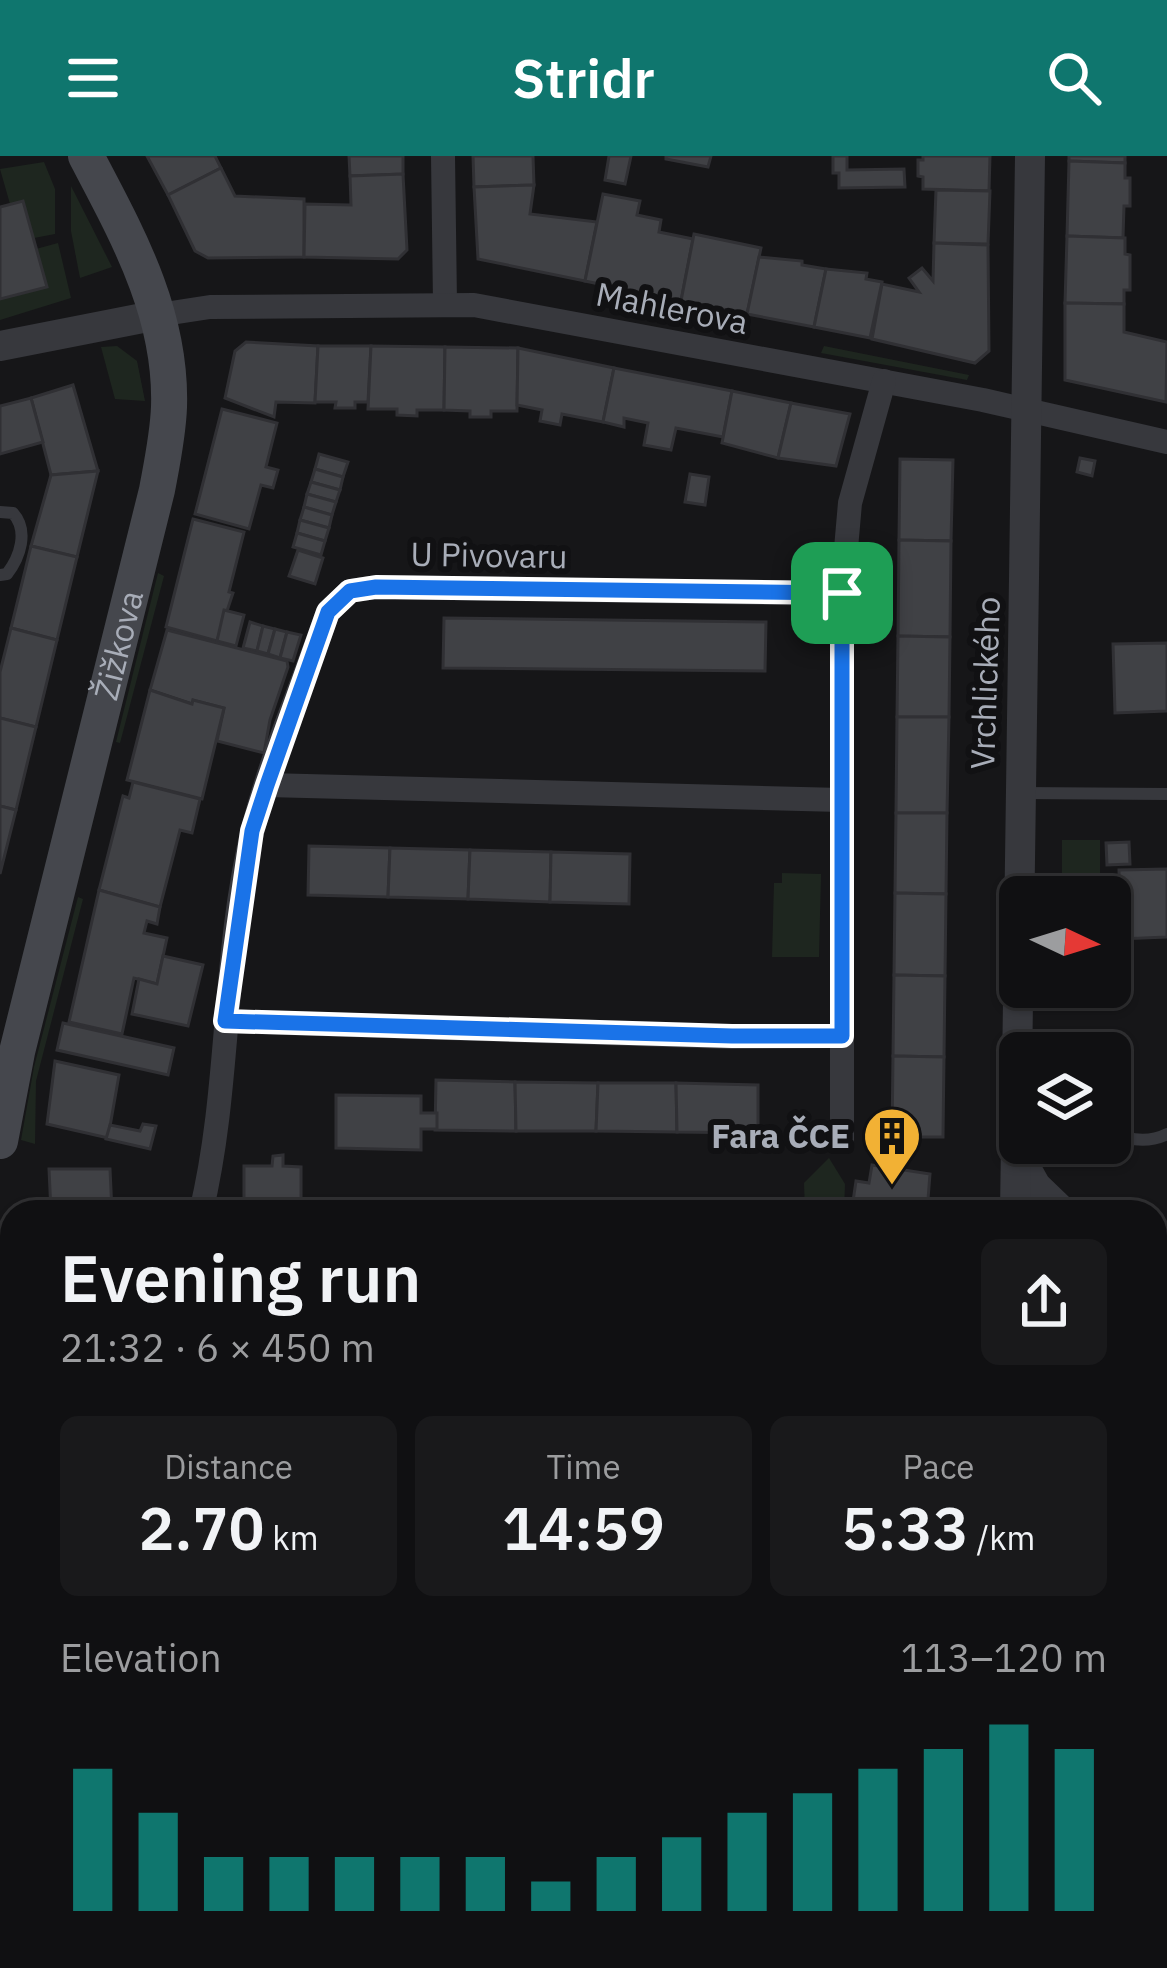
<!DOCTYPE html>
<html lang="en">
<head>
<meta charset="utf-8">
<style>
	body { margin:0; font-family:"IBM Plex Sans",sans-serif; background:#19191b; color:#f1f3f6; height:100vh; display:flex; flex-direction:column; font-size:45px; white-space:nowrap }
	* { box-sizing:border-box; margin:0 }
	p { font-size:39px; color:#9c9d9f }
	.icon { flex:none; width:66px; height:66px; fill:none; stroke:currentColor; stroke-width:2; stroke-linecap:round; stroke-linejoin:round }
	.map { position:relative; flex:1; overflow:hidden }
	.sheet { position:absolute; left:0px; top:1044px; width:1167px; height:768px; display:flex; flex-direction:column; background:#101012; border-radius:36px 36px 0 0; box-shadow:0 3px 9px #0004,0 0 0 3px #303032 }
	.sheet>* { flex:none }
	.needle { width:78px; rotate:94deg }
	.buttons { position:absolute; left:999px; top:720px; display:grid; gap:24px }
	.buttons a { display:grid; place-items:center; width:132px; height:132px; border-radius:18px; background:#101012; box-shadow:0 3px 9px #0004,0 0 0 3px #303032; font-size:60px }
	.pin { position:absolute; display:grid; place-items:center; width:102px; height:102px; color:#fff; margin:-51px; border-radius:24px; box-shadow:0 6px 18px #0006 }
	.round { display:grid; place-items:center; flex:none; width:126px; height:126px; border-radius:18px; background:#19191b }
	.summary { display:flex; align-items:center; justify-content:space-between; height:204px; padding:0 60px }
	h1 { font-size:66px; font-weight:600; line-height:90px }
	.figures { display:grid; grid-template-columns:repeat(3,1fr); gap:18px; height:204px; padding:12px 60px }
	.figures div { display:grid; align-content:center; border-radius:18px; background:#19191b; text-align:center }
	.figures b { font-size:60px; font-weight:600 }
	.figures small { font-size:33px; font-weight:400 }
	.figures p { font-size:33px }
	.chart { height:336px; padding:24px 60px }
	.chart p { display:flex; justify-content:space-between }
	.chart svg { width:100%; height:216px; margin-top:12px; stroke:#0f766e; stroke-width:6 }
	header { display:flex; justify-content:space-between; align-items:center; height:156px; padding:0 60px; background:#0f766e; color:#fff; font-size:54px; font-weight:600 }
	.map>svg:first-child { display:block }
	.green { fill:#1e261f }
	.building { fill:#404145; stroke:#303034; stroke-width:3 }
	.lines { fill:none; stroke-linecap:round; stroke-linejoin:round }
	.service { stroke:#37383d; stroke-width:12 }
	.pedestrian { stroke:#37383d; stroke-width:18 }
	.minor { stroke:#37383d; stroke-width:24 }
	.tertiary { stroke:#37383d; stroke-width:30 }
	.secondary { stroke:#45474d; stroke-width:36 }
	.route-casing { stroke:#fff; stroke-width:24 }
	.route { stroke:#1a73e8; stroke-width:15 }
	.labels { text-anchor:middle; stroke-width:12; stroke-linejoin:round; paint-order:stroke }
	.street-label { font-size:33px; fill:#a8adb8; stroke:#111113 }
	.poi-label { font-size:33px; font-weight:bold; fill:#a8adb8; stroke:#111113; text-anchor:end }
</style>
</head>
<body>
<header><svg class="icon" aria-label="menu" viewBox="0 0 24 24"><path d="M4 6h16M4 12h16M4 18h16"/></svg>Stridr<svg class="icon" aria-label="search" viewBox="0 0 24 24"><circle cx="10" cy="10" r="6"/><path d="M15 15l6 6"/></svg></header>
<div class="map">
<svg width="1167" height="1812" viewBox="0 0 1167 1812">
	<rect width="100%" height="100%" fill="#161618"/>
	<g class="green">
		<path d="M44,6l11,27v45l-21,4 -10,-37 -14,3 -10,-35z"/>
		<path d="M71,30l41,81 -32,11 -9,-47z"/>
		<path d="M58,87l13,55 -71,22v-21l47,-12 -11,-38z"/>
		<path d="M117,190l20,15 8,40 -30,-2 -14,-52z"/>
		<path d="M824,190l145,29 -2,5 -146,-27z"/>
		<path d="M158,417l6,3 -44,167 -4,-1z"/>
		<rect x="1062" y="684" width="38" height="57"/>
		<path d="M782,717l39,1 -2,83h-47l2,-74h8z"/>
		<path d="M78,741l5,2 -47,182 -1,63 -14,-4 13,-73z"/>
		<path d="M829,1002l16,26 -1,28h-39l-1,-29z"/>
		<path d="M1167,1157v336l-12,-13v-317z"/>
		<path d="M377,1800h319l3,12h-316z"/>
	</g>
	<g class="building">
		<path d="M147,0h68l6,12 -53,27z"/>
		<path d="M349,0h54v18l-53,2z"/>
		<path d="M473,0h60l1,29 -60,2z"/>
		<path d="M609,0h22l-6,28 -20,-4z"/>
		<path d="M666,0h45l-3,11 -42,-8z"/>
		<path d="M833,0h14v14l57,-1 1,18 -66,1v-15h-6z"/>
		<path d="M923,0h67l-1,35 -66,-2v-12l-5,-1v-16h5z"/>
		<path d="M1069,0h56v7l-56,-2z"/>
		<path d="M1069,5l56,2v15h5v28h-6l-1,32 -56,-2z"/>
		<path d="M221,12l14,28 69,3v58l-96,1 -13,-7 -27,-56z"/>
		<path d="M403,18l4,76 -9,9 -94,-2 1,-53 46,1 -1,-29z"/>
		<path d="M534,29l-4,29 67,8 -12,59 -107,-22 -4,-72z"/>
		<path d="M936,34l54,1 -2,53 -54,-1z"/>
		<path d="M603,38l37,7 -3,14 24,5 -2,12 34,7 -12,62 -96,-20z"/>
		<path d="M23,45l24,86 -47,12v-92z"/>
		<path d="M694,78l67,14 -14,66 -66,-13z"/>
		<path d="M1067,80l58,2v16l5,1v35h-6v14l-59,-1z"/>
		<path d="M934,87l54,2 1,106 -14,12 -103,-24 10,-55 37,8 -10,-14 13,-10 11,13z"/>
		<path d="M759,101l43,4v4l24,4 -12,58 -67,-13z"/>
		<path d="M826,113l41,4 -1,6 16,3 -12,56 -56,-11z"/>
		<path d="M1065,147l59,1v28l43,10 -1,60 -101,-22z"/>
		<path d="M246,186l72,4 -3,57 -39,-1 -2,15 -49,-19 10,-47z"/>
		<path d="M318,190h53l-3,56h-13v6h-20l1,-6h-21z"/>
		<path d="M371,190l74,1 -1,63h-27v6l-20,-1v-6h-29z"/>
		<path d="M445,191l73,1 -1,63h-26v6h-21v-6l-26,-1z"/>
		<path d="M518,192l96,20 -11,54 -41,-8 -2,11 -20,-4 2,-11 -25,-5z"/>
		<path d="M614,212l118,23 -9,46 -47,-9 -5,22 -27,-5 4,-22 -24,-5v9l-21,-5z"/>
		<path d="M73,229l25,86 -47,4 -20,-77z"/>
		<path d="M732,235l59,12 -13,55 -56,-15z"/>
		<path d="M31,242l12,44 -43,12v-48z"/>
		<path d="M791,247l59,11 -14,52 -58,-8z"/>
		<path d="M222,253l55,14 -11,44 12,3 -5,18 -12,-3 -12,44 -54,-15z"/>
		<path d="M319,298l29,8 -5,15 -28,-8z"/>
		<path d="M1080,302l15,3 -3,15 -15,-4z"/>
		<path d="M900,303l53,1 -2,81 -52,-1z"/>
		<path d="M315,313l28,8 -3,13 -29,-8z"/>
		<path d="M98,315l-21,86 -46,-11 20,-71z"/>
		<path d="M690,318l19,3 -4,28 -20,-3z"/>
		<path d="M311,326l29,8 -4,12 -29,-8z"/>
		<path d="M307,338l29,8 -4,13 -28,-8z"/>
		<path d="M304,351l28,8 -3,13 -29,-8z"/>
		<path d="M193,363l51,13 -15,60 4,1 -16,48 -51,-14z"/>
		<path d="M300,364l29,8 -4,13 -28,-8z"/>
		<path d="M297,377l28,8 -4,14 -28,-8z"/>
		<path d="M899,384l52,1 -1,96 -52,-1z"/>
		<path d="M31,390l46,11 -20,83 -46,-12z"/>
		<path d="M298,394l25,8 -8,26 -26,-8z"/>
		<path d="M224,454l20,5 -8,31 -19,-5z"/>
		<path d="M444,462l322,4 -1,49 -322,-3z"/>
		<path d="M250,466l13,4 -6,25 -14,-3z"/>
		<path d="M263,470l12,3 -7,25 -11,-3z"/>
		<path d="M11,472l46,12 -21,87 -36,-9v-46z"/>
		<path d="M275,473l12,3 -7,26 -12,-4z"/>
		<path d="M167,474l120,31 1,6 -18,53 -6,33 -47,-12 7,-33 -31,-8 -1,4 -42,-14z"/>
		<path d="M287,476l14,3 -8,26 -13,-3z"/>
		<path d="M898,480l52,1 -1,80h-52z"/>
		<path d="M1167,487v68l-52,2 -2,-69z"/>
		<path d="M150,534l42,14 1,-4 31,8 -22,91 -75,-19z"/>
		<path d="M897,561h52l-2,96h-51z"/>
		<path d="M0,562l36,9 -20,83 -16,-4z"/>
		<path d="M133,626l67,17 -8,34 -12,-3 -20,77 -61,-17 24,-94 6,2z"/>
		<path d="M0,650l16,4 -16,64z"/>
		<path d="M896,657h51l-1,81 -51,-1z"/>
		<path d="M1129,686l1,22 -23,1 -1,-22z"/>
		<path d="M309,690l81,2 -2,49 -80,-2z"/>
		<path d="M390,692l80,2 -2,49 -80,-2z"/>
		<path d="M470,694l81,2 -1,50 -82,-3z"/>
		<path d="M551,696l79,2 -1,50 -79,-2z"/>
		<path d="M1167,713v68l-47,2 -1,-69z"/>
		<path d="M99,734l61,17 -3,17 -10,-3 -3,12 23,5 -10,46 -23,-6 -12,56 -53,-12z"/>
		<path d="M895,737l51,1 -1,82 -51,-1z"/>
		<path d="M163,800l40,9 -15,61 -56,-12 7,-35 18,5z"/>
		<path d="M894,819l51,1 -1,81 -51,-1z"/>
		<path d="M63,867l111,25 -6,27 -111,-25z"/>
		<path d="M1119,899l11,8 2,13 -8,11 -14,1v-31z"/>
		<path d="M893,900l51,1 -1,80h-51z"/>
		<path d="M55,905l64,14 -11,63 -61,-14z"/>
		<path d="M436,924l79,2 1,49 -81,-1z"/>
		<path d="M515,926l83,1 -2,48h-80z"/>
		<path d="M598,927h78l1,49 -81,-1z"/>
		<path d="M676,927l82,2v48l-81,-1z"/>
		<path d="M336,939l85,1v17h16v16h-16v21l-85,-2z"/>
		<path d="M143,968l13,2 -6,23 -44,-10 4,-14 30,6z"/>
		<path d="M283,999v11l18,1v45h-57v-46h28l1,-10z"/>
		<path d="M872,1009l58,9 -3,38 -75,-4 4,-27 13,2z"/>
		<path d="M49,1013h61l2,43h-61z"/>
		<path d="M0,1560l12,6v57l-12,-6z"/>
		<path d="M1155,1628l12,12v20l-12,9z"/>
		<path d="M1167,1660v59l-12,-7v-43z"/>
		<path d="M280,1800l5,12h-48l-6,-11z"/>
		<path d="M695,1800h59l-36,12h-19z"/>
		<path d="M863,1800h98l32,12h-125z"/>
	</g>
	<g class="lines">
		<g class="service">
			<path d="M0,356l13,1c16,18 7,44 -6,61l-7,1"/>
			<path d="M1020,637l147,1"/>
			<path d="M1110,976c18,8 39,11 57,2"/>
			<path d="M676,1800l7,12"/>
		</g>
		<path class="pedestrian" d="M306,1800l6,12"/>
		<g class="minor">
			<path d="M443,0l2,147"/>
			<path d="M158,159l52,-8 264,-2 509,95 184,42"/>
			<path d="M267,629l574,15"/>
			<path d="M225,865l507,16 110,-1"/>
			<path d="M842,984v-546l8,-91 34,-122"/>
			<path d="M201,1056c30,-125 21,-257 52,-383 18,-73 50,-146 75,-217l22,-21 26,-4 466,7"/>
			<path d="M0,1123h12"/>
			<path d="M0,1433l12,-4"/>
			<path d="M1155,1559l12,15"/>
			<path d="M815,1812l23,-7"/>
		</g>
		<g class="tertiary">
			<path d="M0,190l158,-31"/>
			<path d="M1018,998l18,32 27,26"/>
			<path d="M1015,1056l15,-1056"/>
		</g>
		<g class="secondary">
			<path id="s1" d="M0,985l17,-89 140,-562c5,-27 11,-55 12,-83 3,-93 -41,-171 -83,-251"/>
			<path d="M1155,1091l12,-3"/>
			<path d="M0,1282l12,48"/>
			<path d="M0,1742l12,-9"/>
		</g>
	</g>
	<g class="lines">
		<defs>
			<path id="route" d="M376,431l466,6v443h-110l-507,-15 27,-190 15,-46 61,-173 22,-21z"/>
		</defs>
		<use href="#route" class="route-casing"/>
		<use href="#route" class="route"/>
	</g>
	<defs>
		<symbol id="building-pin" viewBox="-11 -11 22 30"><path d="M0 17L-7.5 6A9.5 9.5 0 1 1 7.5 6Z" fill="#f2b134" stroke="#111113"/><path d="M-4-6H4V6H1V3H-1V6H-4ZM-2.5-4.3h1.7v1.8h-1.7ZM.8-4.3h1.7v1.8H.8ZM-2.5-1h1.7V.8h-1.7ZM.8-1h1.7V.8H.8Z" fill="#111"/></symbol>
	</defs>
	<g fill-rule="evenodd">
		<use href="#building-pin" x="859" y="947" width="66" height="90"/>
	</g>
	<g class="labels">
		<g class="street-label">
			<text transform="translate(672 152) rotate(11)" y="12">Mahlerova</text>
			<text transform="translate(489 399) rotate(1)" y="12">U Pivovaru</text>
			<text dy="12" stroke="none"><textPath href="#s1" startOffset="510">Žižkova</textPath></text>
			<text transform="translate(985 527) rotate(-88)" y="12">Vrchlického</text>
		</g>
		<g class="poi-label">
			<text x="850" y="992">Fara ČCE</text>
		</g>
	</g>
</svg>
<div class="buttons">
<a><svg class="needle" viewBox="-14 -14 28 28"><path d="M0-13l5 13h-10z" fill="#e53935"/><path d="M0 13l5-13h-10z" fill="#9c9d9f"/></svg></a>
<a><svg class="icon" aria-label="layers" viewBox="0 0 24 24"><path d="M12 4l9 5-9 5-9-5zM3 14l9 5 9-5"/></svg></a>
</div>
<div class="pin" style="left:842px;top:437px;background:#1e9e55"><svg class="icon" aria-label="arrive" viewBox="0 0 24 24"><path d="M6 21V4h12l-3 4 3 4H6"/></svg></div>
<section class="sheet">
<div class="summary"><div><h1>Evening run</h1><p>21:32 · 6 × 450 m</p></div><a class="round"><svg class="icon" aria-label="share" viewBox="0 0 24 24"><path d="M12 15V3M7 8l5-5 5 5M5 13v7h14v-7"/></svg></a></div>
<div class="figures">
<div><p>Distance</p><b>2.70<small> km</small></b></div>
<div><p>Time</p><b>14:59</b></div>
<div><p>Pace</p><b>5:33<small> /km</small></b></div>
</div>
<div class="chart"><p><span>Elevation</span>113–120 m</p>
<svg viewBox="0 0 160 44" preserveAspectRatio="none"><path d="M5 44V15M15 44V24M25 44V33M35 44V33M45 44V33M55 44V33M65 44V33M75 44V38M85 44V33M95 44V29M105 44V24M115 44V20M125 44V15M135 44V11M145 44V6M155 44V11"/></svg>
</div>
</section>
</div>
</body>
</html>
